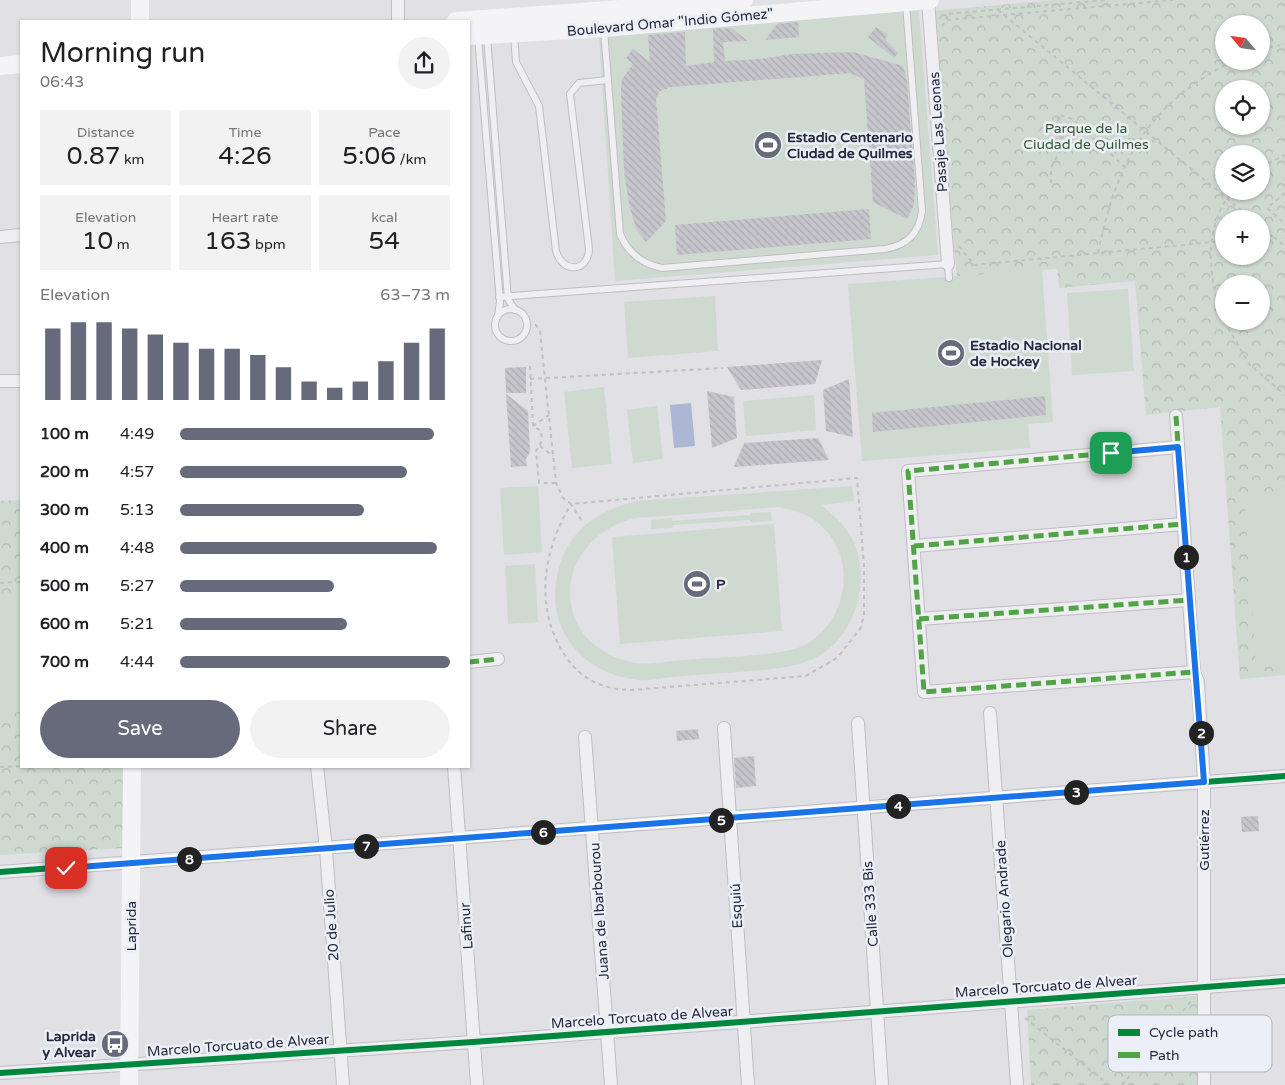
<!DOCTYPE html>
<html lang="en">
<head>
<meta charset="utf-8">
<style>
	body { margin:0; font-family:"Varela Round",sans-serif; background:#f2f2f2; color:#202124; height:100vh; display:flex; flex-direction:column; font-size:19px; white-space:nowrap }
	* { box-sizing:border-box; margin:0 }
	p { font-size:16px; color:#757577 }
	.icon { flex:none; width:28px; height:28px; fill:none; stroke:currentColor; stroke-width:2; stroke-linecap:round; stroke-linejoin:round }
	.map { position:relative; flex:1; overflow:hidden }
	.panel { position:absolute; left:20px; top:20px; width:450px; height:748px; display:flex; flex-direction:column; background:#fff; border-radius:0px; box-shadow:0 1px 4px #0004 }
	.panel>* { flex:none }
	.needle { width:32px; rotate:299deg }
	.controls { position:absolute; left:1215px; top:15px; display:grid; gap:10px }
	.controls a { display:grid; place-items:center; width:55px; height:55px; border-radius:50%; background:#fff; box-shadow:0 1px 4px #0004; font-size:25px }
	.pin { position:absolute; display:grid; place-items:center; width:42px; height:42px; color:#fff; margin:-21px; border-radius:10px; box-shadow:0 2px 8px #0006 }
	.km { position:absolute; width:25px; height:25px; margin:-12px; border-radius:50%; background:#222; color:#fff; font-size:14px; line-height:25px; text-align:center }
	.round { display:grid; place-items:center; flex:none; width:52px; height:52px; border-radius:26px; background:#f2f2f2 }
	.head { display:flex; align-items:center; justify-content:space-between; height:85px; padding:0 20px }
	h1 { font-size:28px; font-weight:600; line-height:38px }
	.metrics { display:grid; grid-template-columns:repeat(3,1fr); gap:8px; height:85px; padding:5px 20px }
	.metrics div { display:grid; align-content:center; border-radius:0px; background:#f2f2f2; text-align:center }
	.metrics b { font-size:25px; font-weight:600 }
	.metrics small { font-size:14px; font-weight:400 }
	.metrics p { font-size:14px }
	.chart { height:140px; padding:10px 20px }
	.chart p { display:flex; justify-content:space-between }
	.chart svg { width:100%; height:90px; margin-top:5px; stroke:#666a7a; stroke-width:6 }
	.cta { display:flex; gap:10px; margin-top:auto; padding:10px 20px }
	.cta a { flex:1; height:58px; border-radius:30px; background:#666a7a; color:#fff; font-size:20px; font-weight:600; line-height:58px; text-align:center }
	.cta a+a { background:#f2f2f2; color:#202124 }
	ul { padding:0 20px; list-style:none; font-size:16px }
	li { display:grid; grid-template-columns:80px 60px 1fr; align-items:center; height:38px }
	li i { height:12px; border-radius:6px; background:#666a7a }
	.map>svg:first-child { display:block }
	.park { fill:url(#park-crowns); fill-rule:evenodd }
	.pitch { fill:#ced9d0; fill-rule:evenodd }
	.water { fill:#acb7d3 }
	.building { fill:url(#building-back-hatch) }
	.lines { fill:none; stroke-linecap:round; stroke-linejoin:round }
	.lane-casing { stroke:#bebec3; stroke-width:8 }
	.street-casing { stroke:#bebec3; stroke-width:14 }
	.path { stroke:#bfbfc5; stroke-width:2; stroke-dasharray:4 4; stroke-linecap:butt }
	.lane { stroke:#efeff2; stroke-width:6 }
	.street { stroke:#efeff2; stroke-width:12 }
	.secondary { stroke:#f4f4f6; stroke-width:18 }
	.quiet { stroke:#50a446; stroke-width:5; stroke-dasharray:10 5; stroke-linecap:butt }
	.cycleway-casing { stroke:#edeff6; stroke-width:9 }
	.cycleway { stroke:#00873e; stroke-width:6 }
	.route-casing { stroke:#fff; stroke-width:10 }
	.route { stroke:#1a73e8; stroke-width:6 }
	.labels { text-anchor:middle; stroke-width:5; stroke-linejoin:round; paint-order:stroke }
	.street-label { font-size:14px; fill:#252a40; stroke:#edeff6 }
	.park-label { font-size:14px; fill:#325d32; stroke:#edeff6 }
	.poi-label { font-size:14px; font-weight:bold; fill:#252a40; stroke:#edeff6; text-anchor:start }
	.key { fill:#edeff6; stroke:#b1b4bf; stroke-width:1 }
	.key-label { font-size:14px; fill:#252a40 }
</style>
</head>
<body>
<div class="map">
<svg width="1285" height="1085" viewBox="0 0 1285 1085">
	<defs>
		<pattern id="park-crowns" width="20" height="18" patternUnits="userSpaceOnUse" patternTransform="scale(1.25)"><rect width="20" height="18" fill="#ced9d0"/><path d="M2 6a3 3 0 1 1 6 0M12 15a3 3 0 1 1 6 0" fill="none" stroke="#b1bab4"/></pattern>
		<pattern id="building-back-hatch" width="6" height="6" patternUnits="userSpaceOnUse" patternTransform="scale(1.25)"><rect width="6" height="6" fill="#c6c6cc"/><path d="M-1 5l2 2M0 0l6 6M5-1l2 2" fill="none" stroke="#aaaab0"/></pattern>
	</defs>
	<rect width="100%" height="100%" fill="#e0e0e5"/>
	<g class="park">
		<path d="M1053,0h232v675l-45,4 -20,-272 -74,8 -11,-134 -76,7 -2,-19 -100,9 -25,-267zM1224,24h37v37h-37zM1224,89h37v37h-37zM1224,154h37v37h-37zM1224,219h37v37h-37zM1224,284h37v37h-37z"/>
		<path d="M21,500v266h102l1,82 -124,7v-354z"/>
		<path d="M1197,996v89h-166l-4,-75z"/>
	</g>
	<g class="pitch">
		<path d="M919,10l19,245 -323,26 -16,-245z"/>
		<path d="M1042,270l11,152 -25,2 2,24 -168,13 -14,-177z"/>
		<path d="M1128,289l6,82 -62,4 -5,-82z"/>
		<path d="M715,296l3,55 -90,7 -4,-56z"/>
		<path d="M604,387l8,77 -40,4 -8,-76z"/>
		<path d="M814,395l2,35 -70,6 -3,-35z"/>
		<path d="M657,406l6,53 -30,4 -6,-53z"/>
		<path d="M538,486l4,66 -38,3 -4,-67z"/>
		<path d="M852,486l2,15 -33,4c14,11 27,23 34,40 15,39 0,91 -38,112 -28,14 -62,13 -93,16 -20,1 -40,3 -60,5 -8,1 -18,3 -26,2 -57,-6 -94,-53 -80,-108 9,-41 40,-62 79,-71zM779,507c13,3 27,6 38,15 40,31 33,93 -7,120 -7,5 -16,7 -24,9 -33,6 -69,6 -102,9 -16,1 -37,6 -53,2 -20,-4 -42,-17 -52,-35 -26,-48 8,-99 57,-109z"/>
		<path d="M1285,491v170l-29,2 -12,-169z"/>
		<path d="M771,512l1,9 -21,1 -1,-2 -77,5 -1,3 -21,1v-9l21,-2v3l78,-6v-2z"/>
		<path d="M774,524l8,107 -162,13 -8,-107z"/>
		<path d="M535,564l3,58 -30,2 -3,-58z"/>
		<path d="M21,594v111h-21v-110z"/>
	</g>
	<path class="water" d="M691,403l4,43 -21,2 -4,-43z"/>
	<g class="building">
		<path d="M798,22l1,15 -34,3 12,-16z"/>
		<path d="M876,27l12,8 -3,4 13,14 -4,5 -26,-21z"/>
		<path d="M731,28l17,13 -25,1 2,19 36,-2 31,-5 61,-2 50,14 4,15 8,104 -1,20 -7,14 -34,-17 -9,-123 -14,-6 -178,14 -12,4 -4,8 10,122 -20,21 -10,-14 -7,-24 -5,-32 -3,-81 1,-12 11,-15 -7,-6 7,-9 17,13 -2,-27 37,-3 1,34 28,-4 -1,-33z"/>
		<path d="M869,209l2,30 -194,16 -2,-30z"/>
		<path d="M822,360l-7,24 -74,6 -14,-23z"/>
		<path d="M526,367v26h-20l-1,-25z"/>
		<path d="M849,379l4,58 -27,-6 -3,-41z"/>
		<path d="M707,391l27,6 3,41 -25,10z"/>
		<path d="M506,394l22,17 2,41 -4,7 1,7 -16,1z"/>
		<path d="M1045,396l1,19 -173,17 -1,-19z"/>
		<path d="M818,438l11,22 -95,7 10,-24z"/>
		<path d="M698,729l1,10 -22,2 -1,-10z"/>
		<path d="M754,756l2,30 -20,2 -2,-30z"/>
		<path d="M1258,816l1,15 -17,1 -1,-15z"/>
	</g>
	<g class="lines">
		<defs>
			<g id="lane">
				<path d="M604,30l16,204c8,19 22,30 42,34l223,-19c22,-4 34,-15 37,-38l-16,-207"/>
				<path d="M514,34l2,28 23,44 17,145c6,22 32,22 33,-2l-19,-155 9,-11 28,-3"/>
				<path d="M478,37l22,265 -2,14"/>
				<path d="M487,37l21,262 7,11"/>
				<path d="M499,297l449,-33 1,14"/>
				<circle cx="511" cy="325" r="16"/>
			</g>
			<g id="street">
				<path d="M928,0l20,264"/>
				<path d="M398,21v-21"/>
				<path d="M0,237l21,-2"/>
				<path d="M0,381h21"/>
				<path d="M1176,416l18,256 4,10 6,100v303"/>
				<path d="M1178,447l-270,24 16,221 270,-20"/>
				<path d="M914,546l269,-22"/>
				<path d="M919,619l270,-19"/>
				<path d="M469,662l29,-3"/>
				<path d="M990,713l27,372"/>
				<path d="M858,723l24,362"/>
				<path d="M724,728l24,357"/>
				<path d="M585,737l26,348"/>
				<path d="M317,766l9,83 17,236"/>
				<path d="M454,766l23,319"/>
				<path d="M0,872l1285,-96"/>
				<path d="M0,1073l473,-31 812,-61"/>
			</g>
		</defs>
		<use href="#lane" class="lane-casing"/>
		<use href="#street" class="street-casing"/>
		<g class="path">
			<path d="M998,10l254,209"/>
			<path d="M947,20v-6l159,-14"/>
			<path d="M942,26l5,-6 226,-20"/>
			<path d="M1261,49l24,-5"/>
			<path d="M1060,138l8,-2 12,-10"/>
			<path d="M1261,167l24,-12"/>
			<path d="M1051,183v-15l10,-19 -3,-30 2,-4 12,4 52,47"/>
			<path d="M1285,193l-18,15 18,16"/>
			<path d="M1261,227l24,19"/>
			<path d="M1261,237l12,-1"/>
			<path d="M959,246l15,19 250,-24"/>
			<path d="M1098,253c19,-91 48,-148 135,-192"/>
			<path d="M1224,321c-16,-41 -22,-95 9,-130"/>
			<path d="M1224,321l25,43 36,31"/>
			<path d="M527,324l9,1 4,6 16,152 7,15 8,6 286,-26 7,88v50l-4,13 -23,29 -31,18 -174,14c-29,0 -52,-11 -68,-36 -30,-48 -21,-103 7,-150l12,19"/>
			<path d="M530,366l3,60 8,5 1,10 -6,10 3,32h17"/>
			<path d="M530,379l193,-11"/>
			<path d="M533,426l16,-11"/>
			<path d="M540,446l13,10"/>
			<path d="M0,583l21,-1"/>
			<path d="M0,767l26,-1"/>
			<path d="M1025,1018l84,67"/>
			<path d="M1122,1085l70,-85"/>
		</g>
		<use href="#lane" class="lane"/>
		<use href="#street" class="street"/>
		<g class="secondary">
			<path d="M140,0v21"/>
			<path d="M456,21l288,-21"/>
			<path d="M469,36l135,-8 326,-28"/>
			<path d="M0,66l21,-2"/>
			<path d="M129,1085l3,-319"/>
		</g>
		<g class="quiet">
			<path d="M1176,416l18,256 4,10"/>
			<path d="M1178,447l-270,24 16,221 270,-20"/>
			<path d="M914,546l269,-22"/>
			<path d="M919,619l270,-19"/>
			<path d="M469,662l29,-3"/>
		</g>
		<defs>
			<g id="cycleway">
				<path d="M0,872l1285,-96"/>
				<path d="M0,1073l473,-31 812,-61"/>
			</g>
		</defs>
		<use href="#cycleway" class="cycleway-casing"/>
		<use href="#cycleway" class="cycleway"/>
	</g>
	<g class="lines">
		<defs>
			<path id="route" d="M66,868l1138,-86 -26,-335 -67,6"/>
		</defs>
		<use href="#route" class="route-casing"/>
		<use href="#route" class="route"/>
	</g>
	<defs>
		<symbol id="stadium-disc" viewBox="-11 -11 22 22"><circle r="9.5" fill="#666a7a" stroke="#edeff6"/><path d="M0-5a6.5 5 0 1 0 0 10a6.5 5 0 1 0 0-10ZM-3.5-1.8h7v3.6h-7Z" fill="#fff"/></symbol>
		<symbol id="bus-disc" viewBox="-11 -11 22 22"><circle r="9.5" fill="#666a7a" stroke="#edeff6"/><path d="M-5-6H5V4H4V6H2V4H-2V6H-4V4H-5ZM-3.5-4V0h7V-4ZM-3.5 1.2v1.5H-2V1.2ZM2 1.2v1.5H3.5V1.2Z" fill="#fff"/></symbol>
	</defs>
	<g fill-rule="evenodd">
		<use href="#stadium-disc" x="752" y="129" width="32" height="32"/>
		<use href="#stadium-disc" x="935" y="337" width="32" height="32"/>
		<use href="#stadium-disc" x="681" y="568" width="32" height="32"/>
		<use href="#bus-disc" x="99" y="1028" width="32" height="32"/>
	</g>
	<g class="labels">
		<g class="street-label">
			<text transform="translate(670 22) rotate(-5)" y="5">Boulevard Omar "Indio Gómez"</text>
			<text transform="translate(938 132) rotate(-94)" y="5">Pasaje Las Leonas</text>
			<text transform="translate(1204 840) rotate(-90)" y="5">Gutiérrez</text>
			<text transform="translate(1004 899) rotate(-94)" y="5">Olegario Andrade</text>
			<text transform="translate(870 904) rotate(-94)" y="5">Calle 333 Bis</text>
			<text transform="translate(736 906) rotate(-93)" y="5">Esquiú</text>
			<text transform="translate(599 911) rotate(-94)" y="5">Juana de Ibarbourou</text>
			<text transform="translate(331 925) rotate(-94)" y="5">20 de Julio</text>
			<text transform="translate(131 926) rotate(-90)" y="5">Laprida</text>
			<text transform="translate(466 926) rotate(-94)" y="5">Lafinur</text>
			<text transform="translate(1046 986) rotate(-4)" y="5">Marcelo Torcuato de Alvear</text>
			<text transform="translate(642 1017) rotate(-4)" y="5">Marcelo Torcuato de Alvear</text>
			<text transform="translate(238 1045) rotate(-4)" y="5">Marcelo Torcuato de Alvear</text>
		</g>
		<g class="park-label">
			<text x="1086" y="133">Parque de la<tspan x="1086" dy="16">Ciudad de Quilmes</tspan></text>
		</g>
		<g class="poi-label">
			<text x="787" y="142">Estadio Centenario<tspan x="787" dy="16">Ciudad de Quilmes</tspan></text>
			<text x="970" y="350">Estadio Nacional<tspan x="970" dy="16">de Hockey</tspan></text>
			<text x="716" y="589">P</text>
			<text x="96" y="1041" text-anchor="end">Laprida<tspan x="96" dy="16">y Alvear</tspan></text>
		</g>
	</g>
	<rect x="1108" y="1015" width="164" height="57" rx="8" class="key"/>
	<rect x="1118" y="1029" width="22" height="7" fill="#00873e"/>
	<rect x="1118" y="1052" width="22" height="6" fill="#50a446"/>
	<g class="key-label">
		<text x="1149" y="1037">Cycle path</text>
		<text x="1149" y="1060">Path</text>
	</g>
</svg>
<div class="controls">
<a><svg class="needle" viewBox="-14 -14 28 28"><path d="M0-13l5 13h-10z" fill="#e53935"/><path d="M0 13l5-13h-10z" fill="#757577"/></svg></a>
<a><svg class="icon" aria-label="locate" viewBox="0 0 24 24"><circle cx="12" cy="12" r="6"/><path d="M12 2v4M12 18v4M2 12h4M18 12h4"/></svg></a>
<a><svg class="icon" aria-label="layers" viewBox="0 0 24 24"><path d="M12 4l9 5-9 5-9-5zM3 14l9 5 9-5"/></svg></a>
<a>+</a>
<a>−</a>
</div>
<div class="pin" style="left:1111px;top:453px;background:#1e9e55"><svg class="icon" aria-label="arrive" viewBox="0 0 24 24"><path d="M6 21V4h12l-3 4 3 4H6"/></svg></div>
<div class="pin" style="left:66px;top:868px;background:#d93025"><svg class="icon" aria-label="check" viewBox="0 0 24 24"><path d="M5 12l5 5 9-10"/></svg></div>
<b class="km" style="left:1186px;top:557px">1</b>
<b class="km" style="left:1201px;top:733px">2</b>
<b class="km" style="left:1076px;top:792px">3</b>
<b class="km" style="left:898px;top:806px">4</b>
<b class="km" style="left:721px;top:820px">5</b>
<b class="km" style="left:543px;top:832px">6</b>
<b class="km" style="left:366px;top:846px">7</b>
<b class="km" style="left:189px;top:859px">8</b>
<section class="panel">
<div class="head"><div><h1>Morning run</h1><p>06:43</p></div><a class="round"><svg class="icon" aria-label="share" viewBox="0 0 24 24"><path d="M12 15V3M7 8l5-5 5 5M5 13v7h14v-7"/></svg></a></div>
<div class="metrics">
<div><p>Distance</p><b>0.87<small> km</small></b></div>
<div><p>Time</p><b>4:26</b></div>
<div><p>Pace</p><b>5:06<small> /km</small></b></div>
</div>
<div class="metrics">
<div><p>Elevation</p><b>10<small> m</small></b></div>
<div><p>Heart rate</p><b>163<small> bpm</small></b></div>
<div><p>kcal</p><b>54</b></div>
</div>
<div class="chart"><p><span>Elevation</span>63–73 m</p>
<svg viewBox="0 0 160 44" preserveAspectRatio="none"><path d="M5 44V9M15 44V6M25 44V6M35 44V9M45 44V12M55 44V16M65 44V19M75 44V19M85 44V22M95 44V28M105 44V35M115 44V38M125 44V35M135 44V25M145 44V16M155 44V9"/></svg>
</div>
<ul>
<li><b>100 m</b>4:49<i style="width:94%"></i></li>
<li><b>200 m</b>4:57<i style="width:84%"></i></li>
<li><b>300 m</b>5:13<i style="width:68%"></i></li>
<li><b>400 m</b>4:48<i style="width:95%"></i></li>
<li><b>500 m</b>5:27<i style="width:57%"></i></li>
<li><b>600 m</b>5:21<i style="width:62%"></i></li>
<li><b>700 m</b>4:44<i style="width:100%"></i></li>
</ul>
<div class="cta"><a>Save</a><a>Share</a></div>
</section>
</div>
</body>
</html>
